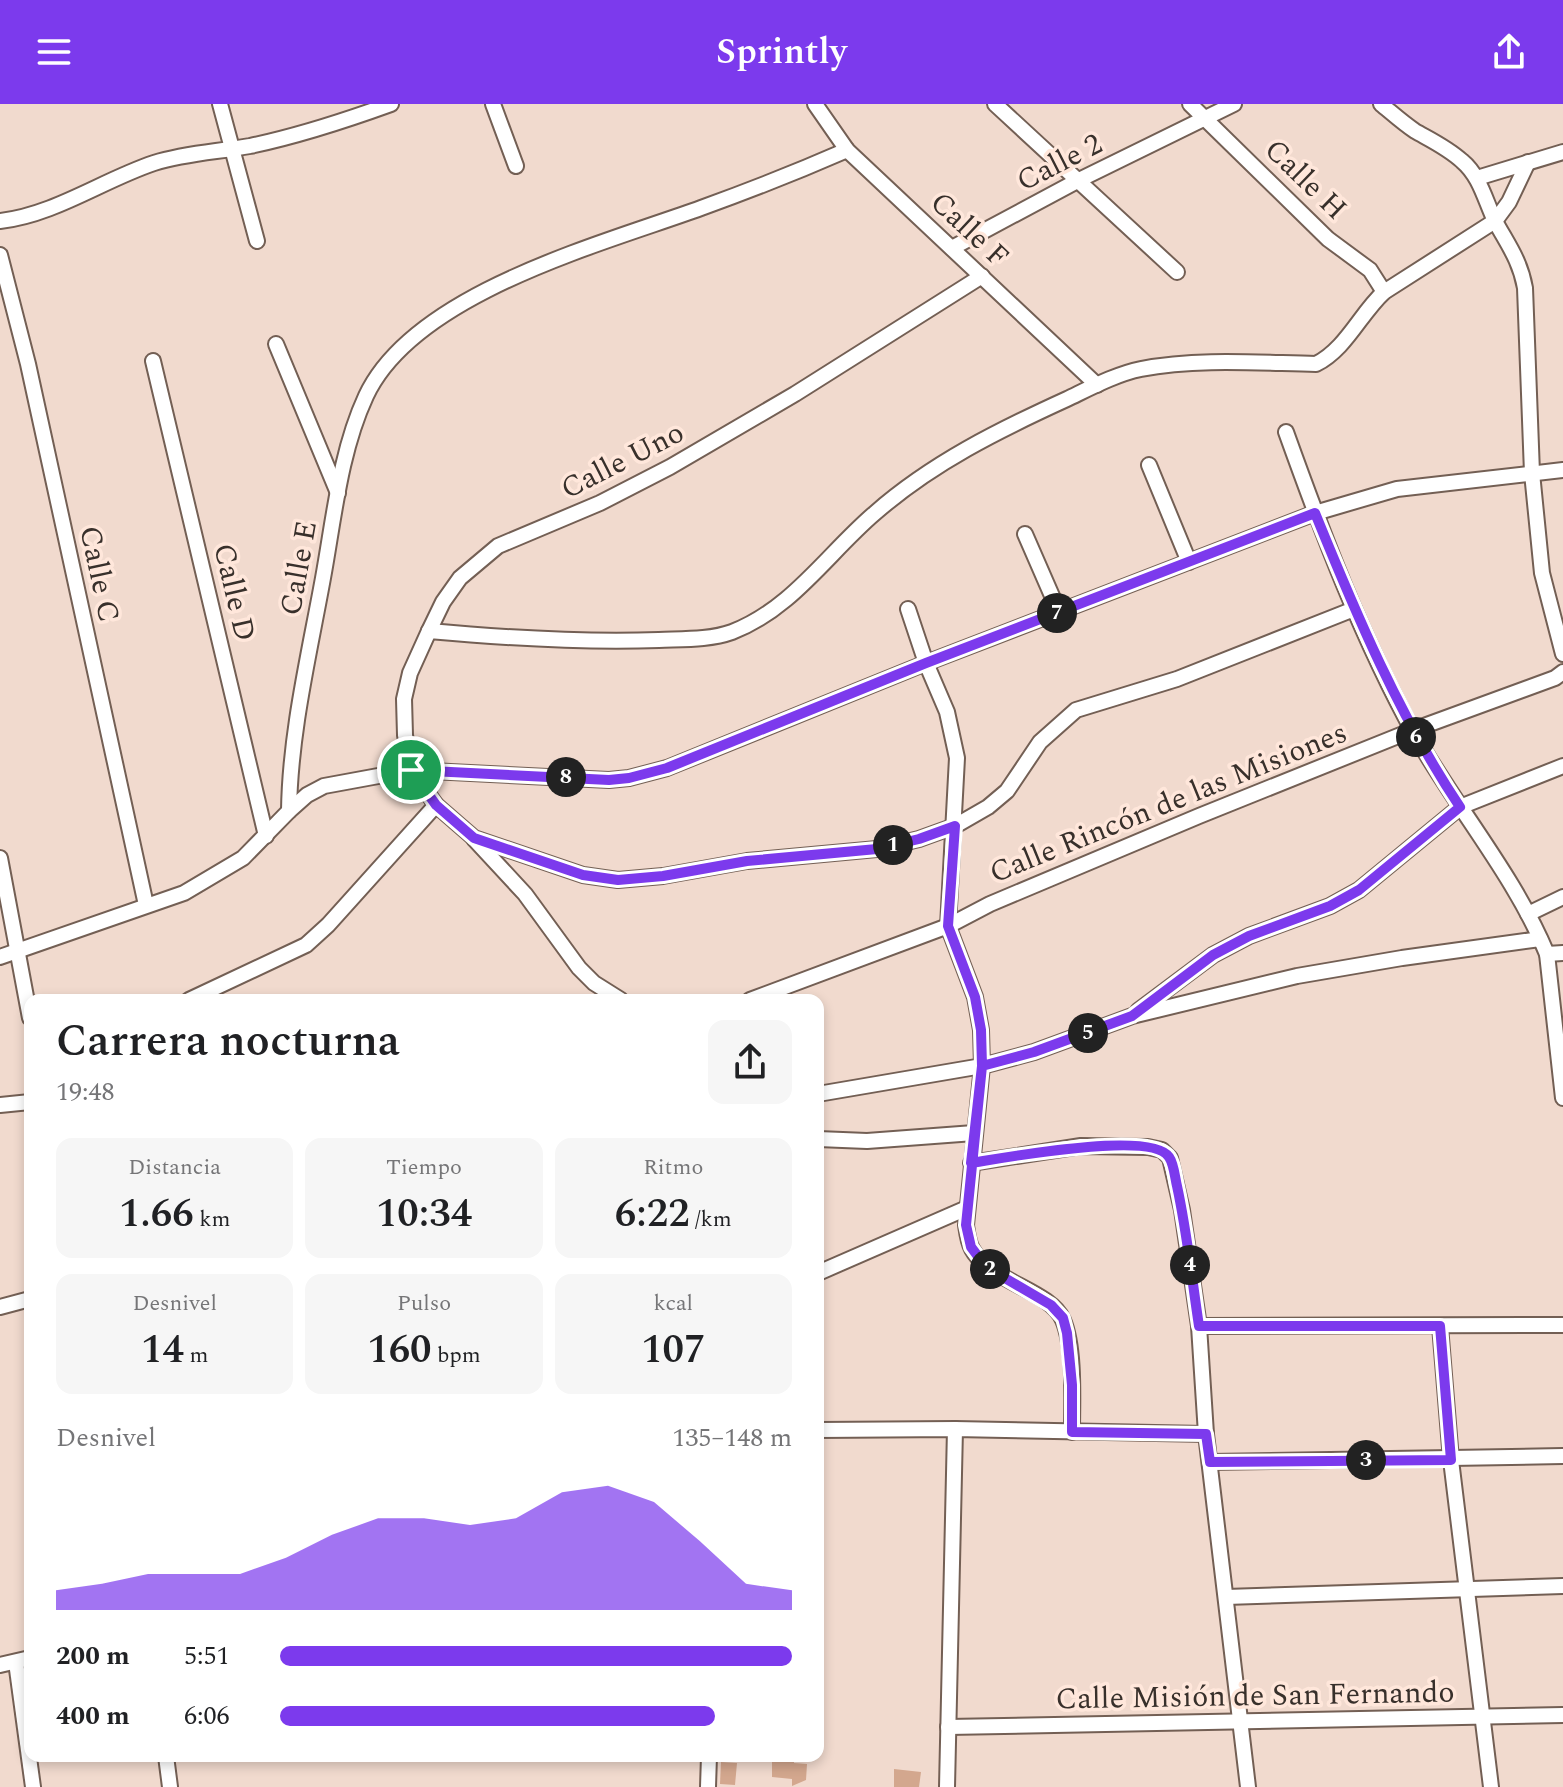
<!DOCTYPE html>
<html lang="es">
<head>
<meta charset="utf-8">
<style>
	body { margin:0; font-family:Spectral,serif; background:#f6f6f6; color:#202124; height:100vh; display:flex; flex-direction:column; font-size:30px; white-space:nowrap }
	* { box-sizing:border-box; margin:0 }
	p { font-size:26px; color:#757577 }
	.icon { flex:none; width:44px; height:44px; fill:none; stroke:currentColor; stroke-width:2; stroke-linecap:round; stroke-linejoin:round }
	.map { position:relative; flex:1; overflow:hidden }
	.side { position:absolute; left:24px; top:890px; width:800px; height:768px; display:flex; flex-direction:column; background:#fff; border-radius:16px; box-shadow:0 4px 12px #0003 }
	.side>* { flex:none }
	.pin { position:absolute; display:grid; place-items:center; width:68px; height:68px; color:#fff; margin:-34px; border:4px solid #fff; border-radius:50%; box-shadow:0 2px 8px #0007 }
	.km { position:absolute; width:40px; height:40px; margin:-20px; border-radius:50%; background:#222; color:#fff; font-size:22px; line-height:40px; text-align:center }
	.round { display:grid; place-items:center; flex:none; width:84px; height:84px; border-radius:16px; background:#f6f6f6 }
	.head { display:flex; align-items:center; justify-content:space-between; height:136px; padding:0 32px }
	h1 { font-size:44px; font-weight:600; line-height:60px }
	.metrics { display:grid; grid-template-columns:repeat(3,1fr); gap:12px; height:136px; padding:8px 32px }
	.metrics div { display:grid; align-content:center; border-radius:16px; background:#f6f6f6; text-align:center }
	.metrics b { font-size:40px; font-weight:600 }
	.metrics small { font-size:22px; font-weight:400 }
	.metrics p { font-size:22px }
	.chart { height:224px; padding:16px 32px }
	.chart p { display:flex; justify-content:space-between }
	.chart svg { width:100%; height:144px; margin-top:8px; fill:#7c3aed; opacity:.7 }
	ul { padding:0 32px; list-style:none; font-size:26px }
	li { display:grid; grid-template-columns:128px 96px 1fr; align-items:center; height:60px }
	li i { height:20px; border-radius:10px; background:#7c3aed }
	header { display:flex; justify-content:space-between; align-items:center; height:104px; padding:0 32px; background:#7c3aed; color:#fff; font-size:36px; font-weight:600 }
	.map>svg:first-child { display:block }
	.building { fill:#d3a78e }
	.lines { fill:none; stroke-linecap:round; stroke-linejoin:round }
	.street-casing { stroke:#735f54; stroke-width:18 }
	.street { stroke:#fff; stroke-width:14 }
	.route-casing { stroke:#fff; stroke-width:16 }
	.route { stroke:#7c3aed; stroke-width:10 }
	.labels { text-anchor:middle; stroke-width:7; stroke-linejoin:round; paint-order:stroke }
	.street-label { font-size:30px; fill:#38302b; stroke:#ffe7db }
</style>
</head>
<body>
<header><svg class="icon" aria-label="menu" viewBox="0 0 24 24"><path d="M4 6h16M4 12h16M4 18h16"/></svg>Sprintly<svg class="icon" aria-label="share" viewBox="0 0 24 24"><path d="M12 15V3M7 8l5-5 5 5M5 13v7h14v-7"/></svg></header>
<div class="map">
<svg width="1563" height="1683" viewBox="0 0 1563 1683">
	<rect width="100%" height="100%" fill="#f1dace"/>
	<g class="building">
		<path d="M772,1652h22v7l13,1 -1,16 -14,6v-7l-20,-2z"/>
		<path d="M721,1658l16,1 -2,22 -15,-1z"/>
		<path d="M894,1665l27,3 -2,15h-25z"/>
	</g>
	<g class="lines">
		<defs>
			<g id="street">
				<path d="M220,0l37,137"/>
				<path d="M493,0l23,62"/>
				<path d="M815,0l32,46 250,235"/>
				<path d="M995,0l182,168"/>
				<path d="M1190,0l138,135 42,31 14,22"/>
				<path d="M1381,0c11,9 22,19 34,27 16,9 33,17 47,30 18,15 23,39 33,60 13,24 25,39 30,67l7,185 10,100 21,81"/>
				<path d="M1477,74l86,-26"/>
				<path d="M0,117c54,-6 103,-41 154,-58 32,-10 63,-11 96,-17 48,-10 94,-25 141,-42"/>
				<path d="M952,144l127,-68 155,-76"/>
				<path d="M0,151l28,109 118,541"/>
				<path d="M982,172l-187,118 -125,73 -70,36 -102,43 -38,32 -17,24 -14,29 -19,42 -6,26 1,36 6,35 25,35 38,33 109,37 35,5 45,-4 84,-15 130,-12 42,-10 36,-13 33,-19 19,-16 33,-49 36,-32 101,-31 177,-70"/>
				<path d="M276,240l62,149"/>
				<path d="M153,257l113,475"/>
				<path d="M1286,328c37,103 76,207 129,303 41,72 101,143 132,219l16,144"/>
				<path d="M1149,361l40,97"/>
				<path d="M1025,430l34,78"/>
				<path d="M908,505l18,54 21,49 10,46 -9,168 27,71 6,33 1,36 -16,159c1,7 2,17 6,24 18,33 78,41 91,71 12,28 9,82 9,112"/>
				<path d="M429,527c77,7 153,12 230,9 24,-1 51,0 73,-8 60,-23 96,-79 143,-119 57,-50 124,-83 192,-114 23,-11 49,-25 74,-30 57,-11 118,-6 175,-5 30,-15 44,-50 68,-72l111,-71 14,-19 19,-40"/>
				<path d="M289,707c1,-78 20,-156 34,-233 11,-60 17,-126 43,-182 48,-103 236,-152 335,-188 50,-18 98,-37 146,-58"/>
				<path d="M474,735l51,55 54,74 15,15 27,17"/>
				<path d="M0,754l30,160"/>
				<path d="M1528,810l35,-17"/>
				<path d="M1547,850l16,-1"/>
				<path d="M0,853l184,-64 59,-35 46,-47 18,-16 17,-9 87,-16 198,10 20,-2 38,-10 259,-105 389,-150 82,-24 166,-19"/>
				<path d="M189,896l117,-55 22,-20 108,-120"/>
				<path d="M750,896l198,-74 42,-22 209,-88 214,-86 142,-52 8,-6"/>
				<path d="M1138,907l75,-56 36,-19 81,-30 29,-16 101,-83 103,-41"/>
				<path d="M818,990l164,-28 52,-14 98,-36 165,-40 105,-18 138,-19"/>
				<path d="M0,1001l30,-3"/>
				<path d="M818,1035l49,2 107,-8"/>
				<path d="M971,1059l110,-17 67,1 14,3 8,8 12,52 17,116 7,108 42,353"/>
				<path d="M818,1169l149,-65"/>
				<path d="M0,1203l30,-8"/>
				<path d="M1199,1222l364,-1"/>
				<path d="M1440,1222l11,134 40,327"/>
				<path d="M818,1326l137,-1 251,5"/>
				<path d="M1210,1358l353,-6"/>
				<path d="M1226,1493l337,-11"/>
				<path d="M16,1558l17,125"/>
				<path d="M0,1561l30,-7"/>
				<path d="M948,1623l615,-12"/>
				<path d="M166,1652l4,31"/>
				<path d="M708,1683l1,-31"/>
				<path d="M947,1683l8,-358"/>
			</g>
		</defs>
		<use href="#street" class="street-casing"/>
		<use href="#street" class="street"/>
	</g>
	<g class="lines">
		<defs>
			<path id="route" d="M411,666l25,35 38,33 109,37 35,5 45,-4 84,-15 130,-12 42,-10 36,-13 -7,100 27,71 6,33 1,36 -16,159 5,22 15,20 65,38 12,13 4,15 5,52v47l134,2 4,28 241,-2 -11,-134h-241c-7,-46 -12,-94 -22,-140 -2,-8 -3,-22 -8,-29 -17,-27 -166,1 -198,6l11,-97 52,-14 98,-36 81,-61 36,-19 81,-30 29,-16 101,-83c-61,-91 -104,-193 -145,-294l-389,150 -259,105 -38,10 -20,2 -198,-10"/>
		</defs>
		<use href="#route" class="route-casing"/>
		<use href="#route" class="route"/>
	</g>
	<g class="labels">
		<g class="street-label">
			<text transform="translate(1059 58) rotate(-27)" y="10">Calle 2</text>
			<text transform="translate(1306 75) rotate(44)" y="10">Calle H</text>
			<text transform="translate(970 125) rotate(43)" y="10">Calle F</text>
			<text transform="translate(622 356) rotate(-27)" y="10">Calle Uno</text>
			<text transform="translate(298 464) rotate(-80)" y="10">Calle E</text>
			<text transform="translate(100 470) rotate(78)" y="10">Calle C</text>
			<text transform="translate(235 488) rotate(77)" y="10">Calle D</text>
			<text transform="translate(1168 698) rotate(-22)" y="10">Calle Rincón de las Misiones</text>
			<text transform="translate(1255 1591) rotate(-1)" y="10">Calle Misión de San Fernando</text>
		</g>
	</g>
</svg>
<div class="pin" style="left:411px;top:666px;background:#1e9e55"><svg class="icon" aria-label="arrive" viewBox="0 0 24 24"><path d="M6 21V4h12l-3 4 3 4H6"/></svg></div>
<b class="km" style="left:893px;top:741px">1</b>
<b class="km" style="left:990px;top:1165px">2</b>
<b class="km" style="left:1366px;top:1356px">3</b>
<b class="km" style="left:1190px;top:1161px">4</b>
<b class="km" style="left:1088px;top:929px">5</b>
<b class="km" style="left:1416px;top:633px">6</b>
<b class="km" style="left:1057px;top:509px">7</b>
<b class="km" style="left:566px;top:673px">8</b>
<section class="side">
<div class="head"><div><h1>Carrera nocturna</h1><p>19:48</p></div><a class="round"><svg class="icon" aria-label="share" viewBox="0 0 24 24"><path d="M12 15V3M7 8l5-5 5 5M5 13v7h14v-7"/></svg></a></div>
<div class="metrics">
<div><p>Distancia</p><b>1.66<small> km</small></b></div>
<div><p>Tiempo</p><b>10:34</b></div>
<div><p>Ritmo</p><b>6:22<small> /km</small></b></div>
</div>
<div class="metrics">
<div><p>Desnivel</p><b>14<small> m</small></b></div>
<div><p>Pulso</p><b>160<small> bpm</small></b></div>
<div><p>kcal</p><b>107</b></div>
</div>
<div class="chart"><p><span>Desnivel</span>135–148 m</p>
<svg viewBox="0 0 160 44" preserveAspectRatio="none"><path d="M0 44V38L10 36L20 33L30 33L40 33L50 28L60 21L70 16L80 16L90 18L100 16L110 8L120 6L130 11L140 23L150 36L160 38V44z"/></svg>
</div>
<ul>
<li><b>200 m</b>5:51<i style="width:100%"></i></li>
<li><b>400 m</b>6:06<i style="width:85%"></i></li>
</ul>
</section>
</div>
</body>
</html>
